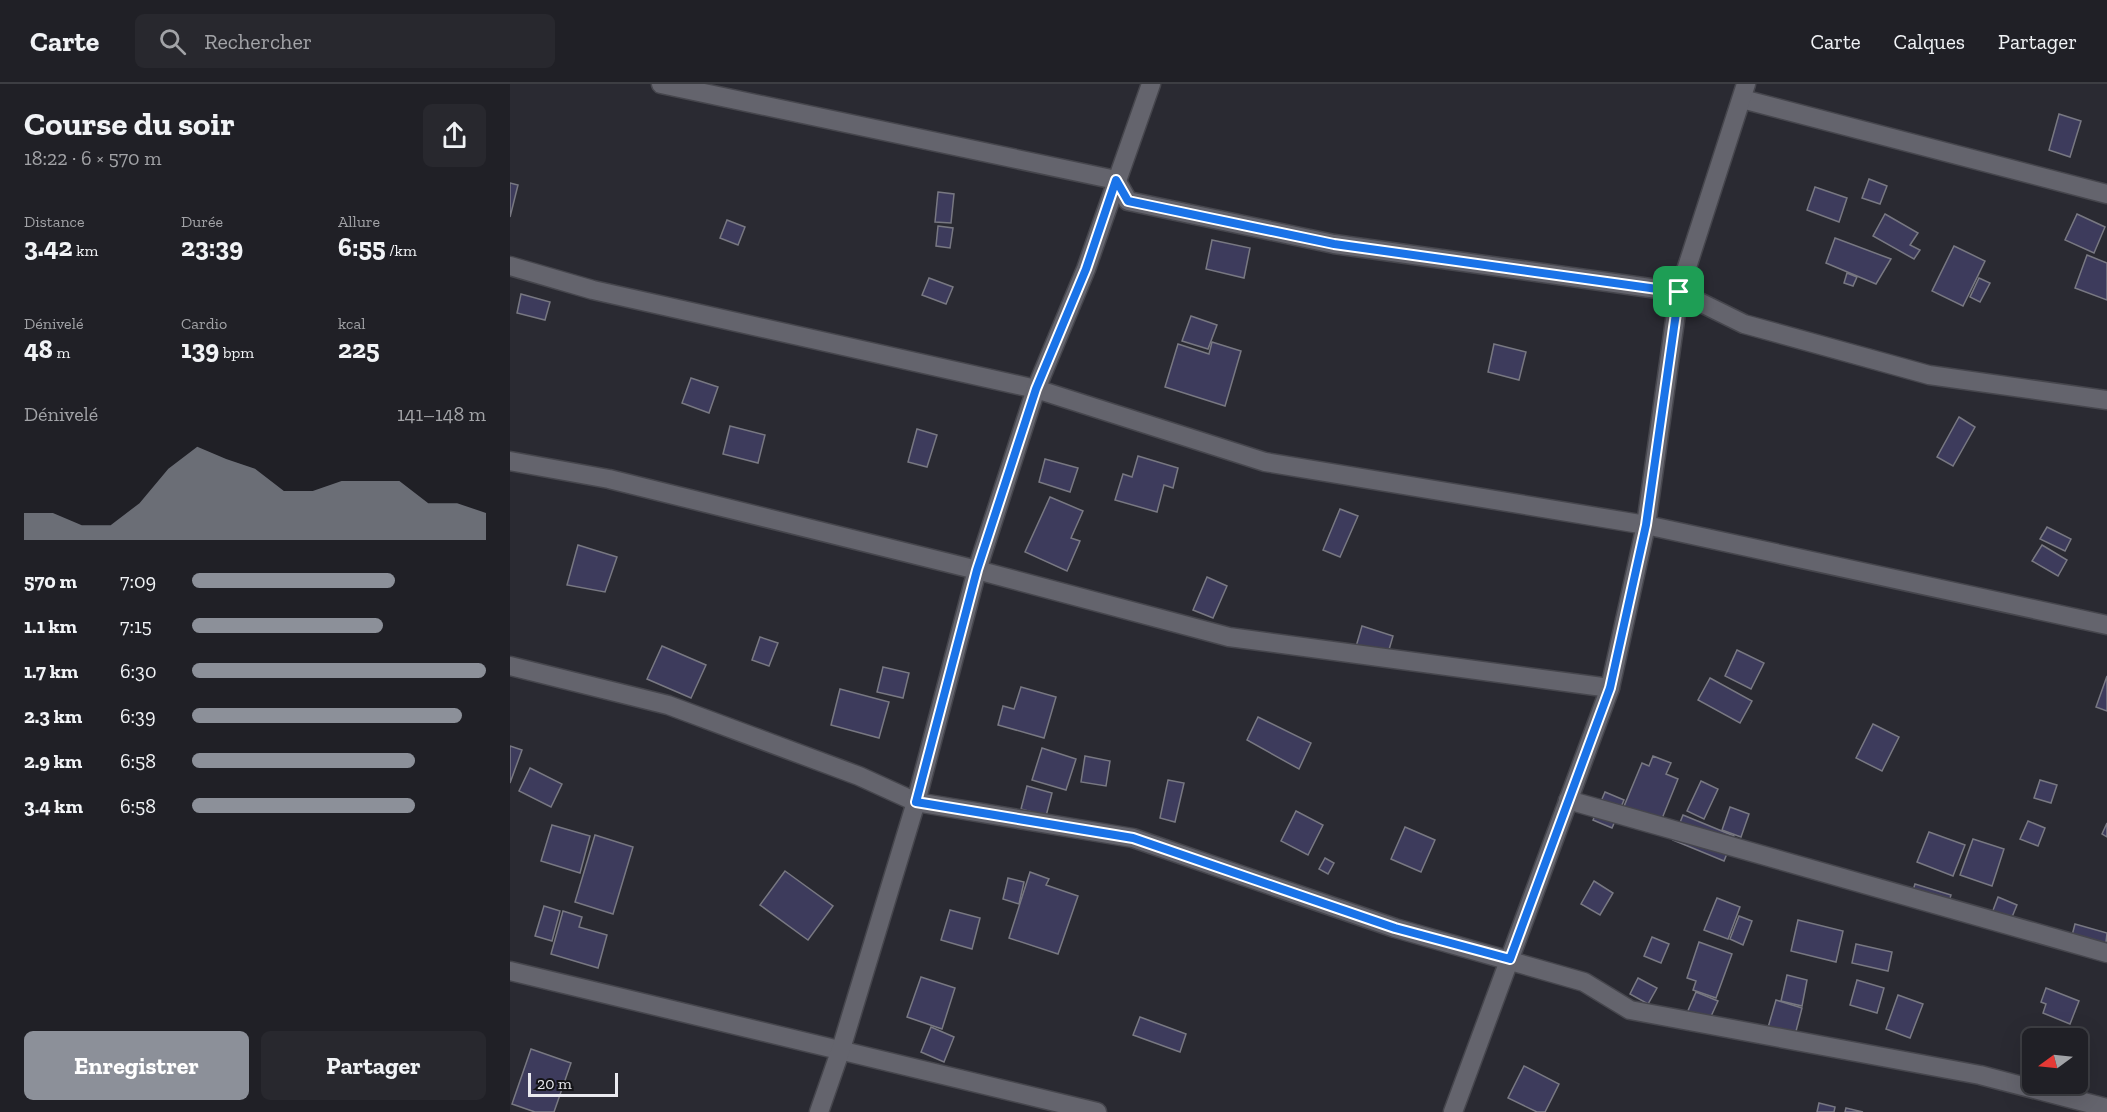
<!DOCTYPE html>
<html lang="fr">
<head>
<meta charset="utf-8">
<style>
	body { margin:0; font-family:"Zilla Slab",serif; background:#28282e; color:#f1f3f6; height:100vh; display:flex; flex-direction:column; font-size:22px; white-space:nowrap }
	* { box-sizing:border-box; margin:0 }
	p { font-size:20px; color:#a2a3a7 }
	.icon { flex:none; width:33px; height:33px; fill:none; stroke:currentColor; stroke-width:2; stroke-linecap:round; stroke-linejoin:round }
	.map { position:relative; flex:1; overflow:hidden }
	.panel { display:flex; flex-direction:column; background:#202026; width:510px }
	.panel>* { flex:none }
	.needle { width:39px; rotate:255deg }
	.buttons { position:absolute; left:1512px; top:944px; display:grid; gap:12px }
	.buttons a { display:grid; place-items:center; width:66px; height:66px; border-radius:9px; background:#202026; box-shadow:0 6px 24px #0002,0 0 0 2px #3d3e43; font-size:30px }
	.scale { position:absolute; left:18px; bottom:15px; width:90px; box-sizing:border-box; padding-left:6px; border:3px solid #eaeaf0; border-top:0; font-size:16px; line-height:21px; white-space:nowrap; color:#eaeaf0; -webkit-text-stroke:4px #131316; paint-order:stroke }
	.pin { position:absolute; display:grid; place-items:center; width:51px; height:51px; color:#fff; margin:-26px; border-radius:12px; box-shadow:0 3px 9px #0006 }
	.round { display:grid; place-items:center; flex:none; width:63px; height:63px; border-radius:9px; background:#28282e }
	.summary { display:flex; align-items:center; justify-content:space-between; height:102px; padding:0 24px }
	h1 { font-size:33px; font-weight:700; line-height:45px }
	.figures { display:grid; grid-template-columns:repeat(3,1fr); gap:9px; height:102px; padding:6px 24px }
	.figures div { display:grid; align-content:center }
	.figures b { font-size:26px; font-weight:700 }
	.figures small { font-size:16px; font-weight:400 }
	.figures p { font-size:16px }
	.chart { height:168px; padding:12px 24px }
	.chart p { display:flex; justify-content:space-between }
	.chart svg { width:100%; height:108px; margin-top:6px; fill:#8c9099; opacity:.7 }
	.cta { display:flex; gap:12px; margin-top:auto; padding:12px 24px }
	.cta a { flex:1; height:69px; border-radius:9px; background:#8c9099; color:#fff; font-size:24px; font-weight:700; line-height:69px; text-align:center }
	.cta a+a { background:#28282e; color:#f1f3f6 }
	ul { padding:0 24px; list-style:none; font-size:20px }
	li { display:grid; grid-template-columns:96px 72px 1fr; align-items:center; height:45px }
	li i { height:15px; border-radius:8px; background:#8c9099 }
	header { display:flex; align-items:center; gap:36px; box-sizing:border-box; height:84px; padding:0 30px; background:#202026; border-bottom:2px solid #3d3e43 }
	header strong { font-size:28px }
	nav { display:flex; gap:33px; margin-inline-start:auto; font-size:21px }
	.search { width:420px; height:54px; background:#28282e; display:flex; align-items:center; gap:15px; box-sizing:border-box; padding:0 21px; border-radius:9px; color:#a2a3a7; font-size:22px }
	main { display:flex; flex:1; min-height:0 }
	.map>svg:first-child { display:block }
	.building { fill:#3d3b5c; stroke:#787882; stroke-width:1.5 }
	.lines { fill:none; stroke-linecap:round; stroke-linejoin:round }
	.minor-casing { stroke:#46464d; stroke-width:21 }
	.minor { stroke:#64646d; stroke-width:18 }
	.route-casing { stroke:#fff; stroke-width:12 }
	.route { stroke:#1a73e8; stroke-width:8 }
</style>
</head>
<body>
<header>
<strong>Carte</strong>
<div class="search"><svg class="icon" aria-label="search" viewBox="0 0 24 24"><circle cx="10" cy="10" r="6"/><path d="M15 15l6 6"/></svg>Rechercher</div>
<nav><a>Carte</a><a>Calques</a><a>Partager</a></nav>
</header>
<main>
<section class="panel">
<div class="summary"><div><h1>Course du soir</h1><p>18:22 · 6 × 570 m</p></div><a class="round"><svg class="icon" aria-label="share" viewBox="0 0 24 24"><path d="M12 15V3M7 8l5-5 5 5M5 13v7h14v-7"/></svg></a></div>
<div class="figures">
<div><p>Distance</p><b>3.42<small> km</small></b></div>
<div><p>Durée</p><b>23:39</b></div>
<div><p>Allure</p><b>6:55<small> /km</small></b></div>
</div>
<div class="figures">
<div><p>Dénivelé</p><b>48<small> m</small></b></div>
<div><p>Cardio</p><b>139<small> bpm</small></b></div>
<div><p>kcal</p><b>225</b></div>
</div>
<div class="chart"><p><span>Dénivelé</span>141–148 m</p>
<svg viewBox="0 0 160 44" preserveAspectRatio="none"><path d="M0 44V33L10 33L20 38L30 38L40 29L50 15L60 6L70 11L80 15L90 24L100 24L110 20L120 20L130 20L140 29L150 29L160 33V44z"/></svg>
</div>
<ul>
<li><b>570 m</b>7:09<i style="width:69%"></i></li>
<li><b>1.1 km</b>7:15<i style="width:65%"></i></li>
<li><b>1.7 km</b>6:30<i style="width:100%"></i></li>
<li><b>2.3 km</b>6:39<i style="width:92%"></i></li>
<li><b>2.9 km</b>6:58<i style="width:76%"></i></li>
<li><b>3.4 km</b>6:58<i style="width:76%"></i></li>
</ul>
<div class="cta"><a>Enregistrer</a><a>Partager</a></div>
</section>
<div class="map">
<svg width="1597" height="1028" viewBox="0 0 1597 1028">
	<rect width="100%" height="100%" fill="#2a2a32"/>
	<g class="building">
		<path d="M1549,30l22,7 -11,36 -21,-7z"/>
		<path d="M1359,95l18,7 -7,18 -18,-6z"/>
		<path d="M0,99l8,2 -8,32z"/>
		<path d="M1305,103l32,11 -8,24 -32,-12z"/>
		<path d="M428,108l16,2 -3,29 -16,-1z"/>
		<path d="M1375,130l33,19 -8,12 10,5 -6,9 -41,-23z"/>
		<path d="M1567,130l28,13 -11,26 -29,-13z"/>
		<path d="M217,136l18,7 -7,18 -18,-7z"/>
		<path d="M428,142l15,2 -3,20 -14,-2z"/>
		<path d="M1325,154l56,21 -15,25 -50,-21z"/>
		<path d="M702,156l38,8 -6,30 -38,-9z"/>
		<path d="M1444,162l31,15 -22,45 -31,-15z"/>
		<path d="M1577,171l20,8v37l-32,-12z"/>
		<path d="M1337,189l10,4 -4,9 -9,-3z"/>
		<path d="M419,194l24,9 -7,17 -24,-9z"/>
		<path d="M1469,194l11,5 -10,19 -10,-5z"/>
		<path d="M11,210l29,8 -5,18 -28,-7z"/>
		<path d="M681,232l26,9 -9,24 -26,-8z"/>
		<path d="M702,258l29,9 -16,55 -60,-19 13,-43 31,10z"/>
		<path d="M984,260l32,8 -7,28 -31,-8z"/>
		<path d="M181,294l27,9 -9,26 -27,-10z"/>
		<path d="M1449,333l16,10 -22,39 -16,-9z"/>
		<path d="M220,342l35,9 -7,28 -35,-9z"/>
		<path d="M407,345l20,6 -10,32 -19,-5z"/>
		<path d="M628,372l40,12 -5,20 -9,-3 -7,27 -42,-12 8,-26 9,3z"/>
		<path d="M535,375l33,9 -8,24 -31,-10z"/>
		<path d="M540,413l33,14 -12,27 9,3 -13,30 -42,-19z"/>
		<path d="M830,425l18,7 -18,41 -17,-7z"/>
		<path d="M1537,443l24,12 -6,12 -25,-12z"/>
		<path d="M68,461l39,12 -12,35 -38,-7z"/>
		<path d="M1532,461l25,15 -9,16 -26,-15z"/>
		<path d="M697,493l20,9 -14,32 -20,-8z"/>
		<path d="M852,542l31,10 -7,24 -31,-10z"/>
		<path d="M250,553l18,6 -9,23 -17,-6z"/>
		<path d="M152,562l44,19 -15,33 -44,-19z"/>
		<path d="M1227,566l27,13 -13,26 -26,-13z"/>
		<path d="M373,583l26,6 -6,25 -26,-6z"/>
		<path d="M1597,592v35l-11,-4z"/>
		<path d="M1200,594l42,23 -12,22 -42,-23z"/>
		<path d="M511,603l35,10 -12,41 -46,-13 5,-19 11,3z"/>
		<path d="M330,605l49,13 -10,36 -48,-13z"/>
		<path d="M748,633l53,26 -12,26 -52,-29z"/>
		<path d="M1363,640l26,13 -17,34 -26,-13z"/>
		<path d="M0,662l12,4 -12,33z"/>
		<path d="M532,664l34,11 -10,31 -34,-10z"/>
		<path d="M575,672l25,5 -4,25 -25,-4z"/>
		<path d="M1143,672l18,7 -5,11 12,5 -17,42 -41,-5 22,-53 7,3z"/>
		<path d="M20,684l32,16 -11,23 -32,-16z"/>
		<path d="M658,696l16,3 -9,39 -15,-4z"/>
		<path d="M1530,696l17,5 -6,18 -17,-5z"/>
		<path d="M1191,697l17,8 -14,30 -17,-8z"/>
		<path d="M517,702l25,7 -6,23 -25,-7z"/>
		<path d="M1095,708l19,8 -12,28 -19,-8z"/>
		<path d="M1220,723l19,7 -8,23 -19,-7z"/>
		<path d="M786,727l27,14 -15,30 -27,-14z"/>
		<path d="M1173,731l51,21 -10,25 -51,-21z"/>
		<path d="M1518,737l17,7 -7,18 -18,-7z"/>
		<path d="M1597,739v14l-5,-3z"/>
		<path d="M42,741l38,11 -10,37 -39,-12z"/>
		<path d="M895,743l30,13 -14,32 -30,-13z"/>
		<path d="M1419,748l36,13 -12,31 -36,-14z"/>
		<path d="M85,751l38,12 -20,67 -38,-12z"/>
		<path d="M1463,755l31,10 -12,37 -32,-11z"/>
		<path d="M815,774l9,5 -6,11 -9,-5z"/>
		<path d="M275,787l48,35 -25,34 -48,-35z"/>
		<path d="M520,788l19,7 -3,6 32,11 -20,58 -49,-16z"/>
		<path d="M498,794l16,4 -5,22 -16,-5z"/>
		<path d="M1084,797l19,12 -13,22 -19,-11z"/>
		<path d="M1405,800l36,11 -6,20 -36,-12z"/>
		<path d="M1488,813l19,8 -10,24 -18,-8z"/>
		<path d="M1207,814l23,9 -12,32 -24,-9z"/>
		<path d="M34,822l16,5 -8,30 -17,-5z"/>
		<path d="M440,826l30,8 -8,31 -31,-9z"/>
		<path d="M53,827l19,6 -3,10 28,8 -9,33 -47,-14z"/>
		<path d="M1229,832l13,5 -9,24 -13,-6z"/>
		<path d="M1288,836l45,11 -7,31 -45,-11z"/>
		<path d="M1565,840l32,9 -2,19 -35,-9z"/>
		<path d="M1142,853l17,7 -8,19 -17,-7z"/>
		<path d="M1189,858l33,12 -16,44 -23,-8 3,-9 -9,-3z"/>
		<path d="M1346,860l36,8 -4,19 -36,-8z"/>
		<path d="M1277,891l20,5 -5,26 -21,-5z"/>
		<path d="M411,893l34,11 -13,41 -35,-12z"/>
		<path d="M1128,894l19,10 -9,16 -18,-10z"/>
		<path d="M1347,896l27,8 -7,25 -27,-8z"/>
		<path d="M1536,904l33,13 -9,23 -27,-11 3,-9 -5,-2z"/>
		<path d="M1186,908l22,9 -10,22 -21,-10z"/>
		<path d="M1388,911l25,9 -13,34 -24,-9z"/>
		<path d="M1266,916l26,8 -8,31 -27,-8z"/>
		<path d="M630,933l46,17 -6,18 -47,-17z"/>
		<path d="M421,943l23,10 -10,25 -23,-10z"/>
		<path d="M21,965l40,14 -17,49h-19l-23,-8z"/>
		<path d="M1014,982l35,18 -14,28h-8l-29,-14z"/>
		<path d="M1309,1019l16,4 -1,5h-17z"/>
		<path d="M1336,1024l17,4h-18z"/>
	</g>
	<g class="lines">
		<defs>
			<g id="minor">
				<path d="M151,0l455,96 12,21 206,43 345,48 65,32 185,51 178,25"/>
				<path d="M1232,15l365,95"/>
				<path d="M0,182l83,24 443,99 229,73 381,63 461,100"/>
				<path d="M0,377l99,18 368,91 252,67 381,51"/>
				<path d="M0,582l158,39 191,71 57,26 217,36 262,90 189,54 46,28 350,65 127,33"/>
				<path d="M1058,716l539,153"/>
				<path d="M0,887l587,141"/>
				<path d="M309,1028l22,-63 75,-247 61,-232 59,-181 50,-120 65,-185"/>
				<path d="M943,1028l157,-424 36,-163 33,-233 67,-208"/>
			</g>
		</defs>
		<use href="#minor" class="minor-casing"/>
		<use href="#minor" class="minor"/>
	</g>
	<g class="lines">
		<defs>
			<path id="route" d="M606,96l12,21 206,43 345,48 -33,233 -36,163 -100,271 -115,-31 -262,-90 -217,-36 61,-232 59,-181 50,-120z"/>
		</defs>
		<use href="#route" class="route-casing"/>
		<use href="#route" class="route"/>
	</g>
</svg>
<div class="buttons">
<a><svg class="needle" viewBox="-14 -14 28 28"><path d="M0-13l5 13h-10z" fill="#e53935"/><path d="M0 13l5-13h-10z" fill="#a2a3a7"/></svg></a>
</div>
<div class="scale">20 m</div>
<div class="pin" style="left:1169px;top:208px;background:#1e9e55"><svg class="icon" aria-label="arrive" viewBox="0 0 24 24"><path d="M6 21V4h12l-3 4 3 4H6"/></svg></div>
</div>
</main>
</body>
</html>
